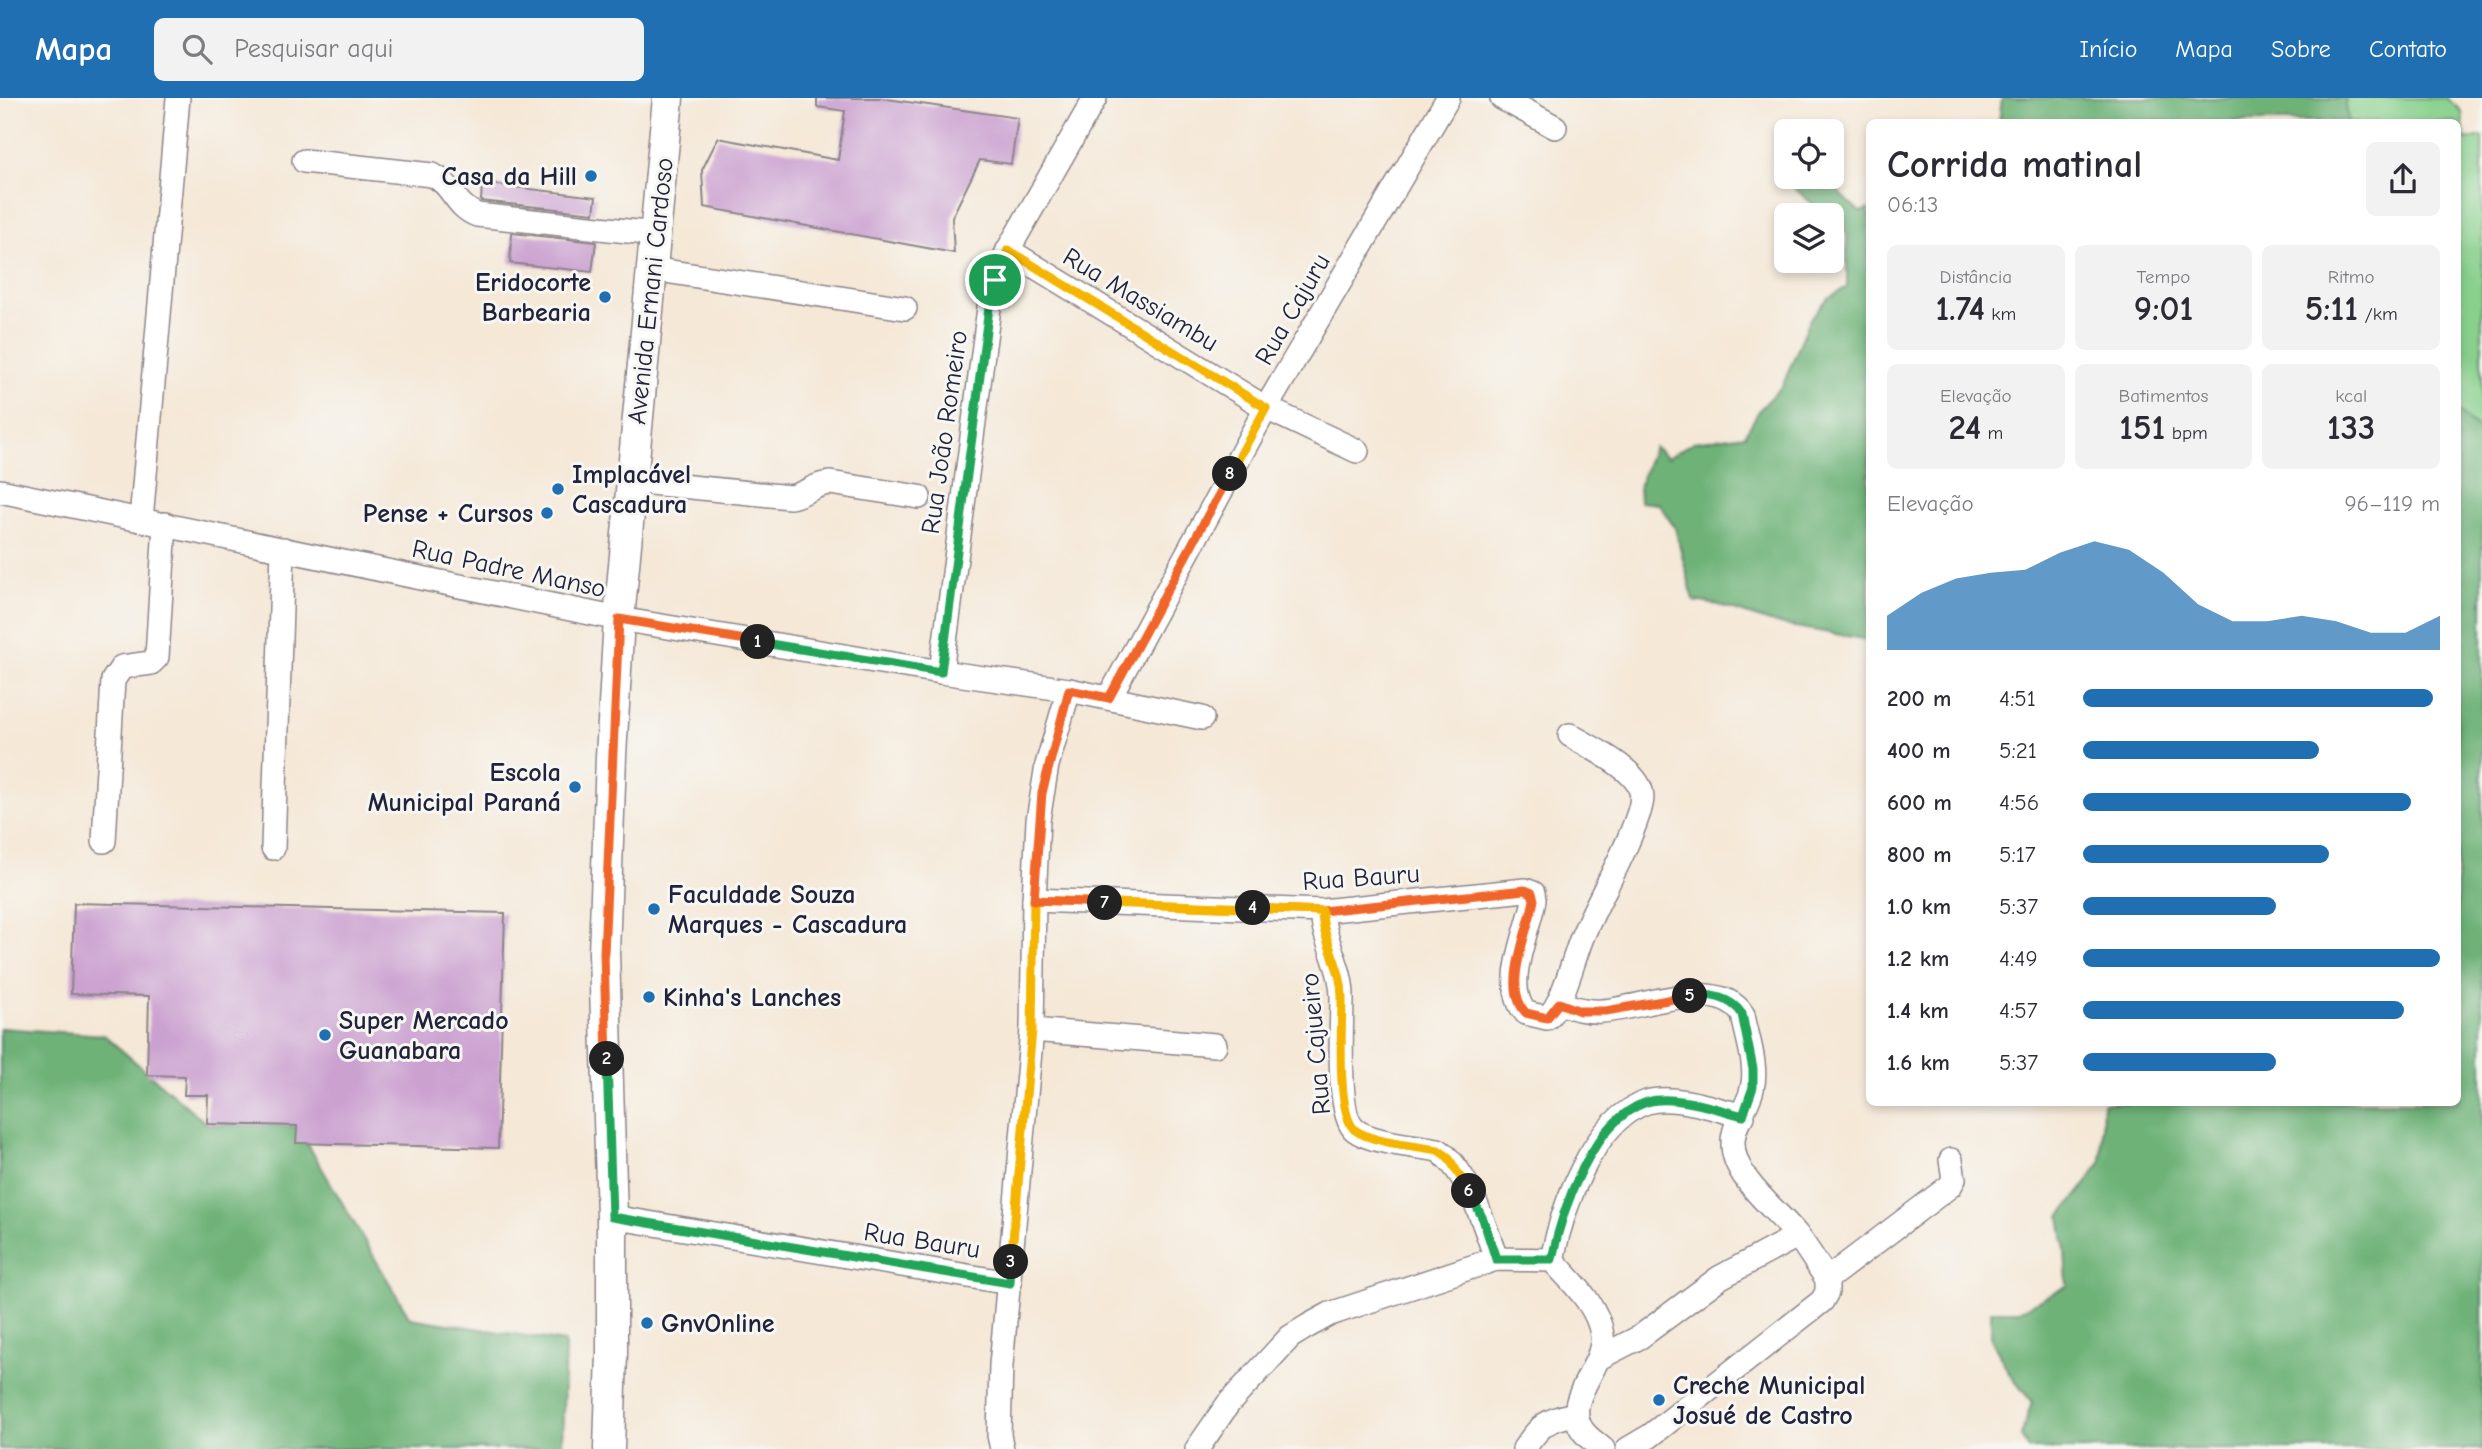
<!DOCTYPE html>
<html lang="pt">
<head>
<meta charset="utf-8">
<style>
	body { margin:0; font-family:"Comic Neue",sans-serif; background:#f2f2f3; color:#2b2b33; height:100vh; display:flex; flex-direction:column; font-size:26px; white-space:nowrap }
	* { box-sizing:border-box; margin:0 }
	p { font-size:23px; color:#7c7c81 }
	.icon { flex:none; width:38px; height:38px; fill:none; stroke:currentColor; stroke-width:2; stroke-linecap:round; stroke-linejoin:round }
	.map { position:relative; flex:1; overflow:hidden }
	.sheet { position:absolute; left:1866px; top:21px; width:595px; height:987px; display:flex; flex-direction:column; background:#fff; border-radius:10px; box-shadow:0 4px 10px #0003 }
	.sheet>* { flex:none }
	.fabs { position:absolute; left:1774px; top:21px; display:grid; gap:14px }
	.fabs a { display:grid; place-items:center; width:70px; height:70px; border-radius:10px; background:#fff; box-shadow:0 4px 10px #0003; font-size:35px }
	.pin { position:absolute; display:grid; place-items:center; width:60px; height:60px; color:#fff; margin:-30px; border:4px solid #fff; border-radius:50%; box-shadow:0 2px 7px #0007 }
	.km { position:absolute; width:35px; height:35px; margin:-18px; border-radius:50%; background:#222; color:#fff; font-size:19px; line-height:35px; text-align:center }
	.round { display:grid; place-items:center; flex:none; width:74px; height:74px; border-radius:10px; background:#f2f2f3 }
	.head { display:flex; align-items:center; justify-content:space-between; height:119px; padding:0 21px }
	h1 { font-size:38px; font-weight:800; line-height:52px }
	.metrics { display:grid; grid-template-columns:repeat(3,1fr); gap:10px; height:119px; padding:7px 21px }
	.metrics div { display:grid; align-content:center; border-radius:10px; background:#f2f2f3; text-align:center }
	.metrics b { font-size:35px; font-weight:800 }
	.metrics small { font-size:19px; font-weight:400 }
	.metrics p { font-size:19px }
	.chart { height:196px; padding:14px 21px }
	.chart p { display:flex; justify-content:space-between }
	.chart svg { width:100%; height:126px; margin-top:7px; fill:#1f6fb2; opacity:.7 }
	ul { padding:0 21px; list-style:none; font-size:23px }
	li { display:grid; grid-template-columns:112px 84px 1fr; align-items:center; height:52px }
	li i { height:18px; border-radius:9px; background:#1f6fb2 }
	header { display:flex; align-items:center; gap:42px; box-sizing:border-box; height:98px; padding:0 35px; background:#1f6fb2; color:#fff }
	header strong { font-size:33px }
	nav { display:flex; gap:38px; margin-inline-start:auto; font-size:24px }
	.search { width:490px; height:63px; background:#f2f2f3; display:flex; align-items:center; gap:18px; box-sizing:border-box; padding:0 24px; border-radius:10px; color:#7c7c81; font-size:26px }
	.map>svg:first-child { display:block }
	.green { fill:#88d08c; stroke:#557964; stroke-width:2 }
	.forest { fill:#6eb278; stroke:#486a5a; stroke-width:2 }
	.building { fill:#cba1d0 }
	.lines { fill:none; stroke-linecap:round; stroke-linejoin:round }
	.minor-casing { stroke:#8c8589; stroke-width:26 }
	.major-casing { stroke:#8c8589; stroke-width:33 }
	.minor { stroke:#fff; stroke-width:23 }
	.major { stroke:#fff; stroke-width:30 }
	.split-1-casing { stroke:#fff; stroke-width:14 }
	.split-2-casing { stroke:#fff; stroke-width:14 }
	.split-3-casing { stroke:#fff; stroke-width:14 }
	.split-4-casing { stroke:#fff; stroke-width:14 }
	.split-5-casing { stroke:#fff; stroke-width:14 }
	.split-6-casing { stroke:#fff; stroke-width:14 }
	.split-7-casing { stroke:#fff; stroke-width:14 }
	.split-8-casing { stroke:#fff; stroke-width:14 }
	.split-9-casing { stroke:#fff; stroke-width:14 }
	.split-1 { stroke:#22a559; stroke-width:9 }
	.split-2 { stroke:#f0652b; stroke-width:9 }
	.split-3 { stroke:#22a559; stroke-width:9 }
	.split-4 { stroke:#f5b400; stroke-width:9 }
	.split-5 { stroke:#f0652b; stroke-width:9 }
	.split-6 { stroke:#22a559; stroke-width:9 }
	.split-7 { stroke:#f5b400; stroke-width:9 }
	.split-8 { stroke:#f0652b; stroke-width:9 }
	.split-9 { stroke:#f5b400; stroke-width:9 }
	.poi-dot { fill:#1f6fb2; stroke:#f6f6f2; stroke-width:2.5 }
	.labels { text-anchor:middle; stroke-width:6; stroke-linejoin:round; paint-order:stroke }
	.poi-label { font-size:26px; font-weight:bold; fill:#22223b; stroke:#f6f6f2; text-anchor:start }
	.street-label { font-size:26px; fill:#22223b; stroke:#f6f6f2 }
</style>
</head>
<body>
<header>
<strong>Mapa</strong>
<div class="search"><svg class="icon" aria-label="search" viewBox="0 0 24 24"><circle cx="10" cy="10" r="6"/><path d="M15 15l6 6"/></svg>Pesquisar aqui</div>
<nav><a>Início</a><a>Mapa</a><a>Sobre</a><a>Contato</a></nav>
</header>
<div class="map">
<svg width="2482" height="1351" viewBox="0 0 2482 1351">
	<rect width="100%" height="100%" fill="#f6f6f2"/>
	<filter id="ink" filterUnits="userSpaceOnUse"><feTurbulence type="fractalNoise" baseFrequency=".0143" numOctaves="2"/><feDisplacementMap in="SourceGraphic" scale="14" xChannelSelector="R" yChannelSelector="G"/><feConvolveMatrix kernelMatrix="1 2 1 2 8 2 1 2 1" color-interpolation-filters="sRGB"/></filter>
	<filter id="wash" filterUnits="userSpaceOnUse"><feTurbulence type="fractalNoise" baseFrequency=".00686" numOctaves="4" result="noise"/><feDisplacementMap in="SourceGraphic" scale="28" xChannelSelector="R" yChannelSelector="G"/><feGaussianBlur stdDeviation="1.57" result="paint"/><feColorMatrix in="noise" values="0 0 0 0 0 0 0 0 0 0 0 0 0 0 0 0 0 1.4 0 .05"/><feComposite in="paint" operator="in"/></filter>
	<g filter="url(#wash)">
		<rect width="100%" height="100%" fill="#f5e8d7"/>
		<path class="green" d="M2345,0h102l15,14 3,28 17,-4v297l-25,-22v-289h-110z"/>
		<g class="forest">
			<path d="M2002,0h343l3,23 -349,1z"/>
			<path d="M1793,79h34l14,18 19,17 9,-3v431l-96,-17 -54,-18 -25,-4 -19,-73 -16,-24 -19,-2 -1,-16 15,-39 13,11 26,-16 52,-7 15,-26 23,-24 27,-66 18,-21 19,-11v-54l-15,-12v-6h-6l-38,-32z"/>
			<path d="M2457,313l25,22v1016h-454l-7,-13 11,-34 -22,-27 -19,-36v-28h28l48,-25 -2,-36 -5,-34 24,-29 17,-25 2,-59 354,-1z"/>
			<path d="M0,930l104,7 103,89 90,2 113,192 155,24 -3,107h-562z"/>
		</g>
		<g id="blocks">
			<g class="building">
				<path d="M817,0h63l138,20 -7,46 -31,-4 -28,57 2,36 -250,-46 -2,-37 16,-32 120,22 7,-49 -28,-4z"/>
				<path d="M482,85l114,14 -2,16 -113,-12z"/>
				<path d="M512,135l84,9 -4,30 -82,-9z"/>
				<path d="M74,805l431,10 -7,235 -202,-5 1,-17 -90,-2 1,-29h-24l1,-19 -38,-1 2,-79 -78,-2z"/>
			</g>
		</g>
	</g>
	<g filter="url(#ink)">
		<use href="#blocks" fill-opacity="0" stroke="#8c8589" stroke-width="2"/>
		<g class="lines">
			<defs>
				<g id="minor">
					<path d="M1502,0l53,29"/>
					<path d="M304,63l128,14c21,9 22,31 45,40l179,19"/>
					<path d="M1008,152l258,158 91,43"/>
					<path d="M652,171l253,39"/>
					<path d="M631,383l159,16c14,-2 24,-13 40,-14l89,14"/>
					<path d="M0,393l619,128 322,53 128,18 133,28"/>
					<path d="M141,422l37,-422"/>
					<path d="M941,574l48,-364 6,-28 13,-30 87,-152"/>
					<path d="M1109,600l157,-290 182,-310"/>
					<path d="M104,743l9,-161 9,-13 29,-4 6,-6 8,-133"/>
					<path d="M273,750l10,-299"/>
					<path d="M1034,802l288,11 203,-21 8,3 1,7c-5,30 -33,87 -8,113l21,5c17,-15 26,-60 36,-83 18,-41 42,-80 56,-123 2,-7 4,-13 2,-21 -6,-23 -52,-44 -71,-56"/>
					<path d="M1322,813c1,31 21,56 20,88 0,25 -6,116 13,131 17,13 62,16 83,20 30,21 47,75 58,109"/>
					<path d="M1559,905c15,5 27,9 43,8 38,-2 116,-36 141,4 4,22 15,51 9,74 -4,18 -20,36 -19,55 0,34 44,66 64,91 11,14 20,30 30,44"/>
					<path d="M1032,932l183,15"/>
					<path d="M612,1119l398,66"/>
					<path d="M1552,1162c10,-51 40,-140 95,-158 26,-8 69,7 96,14"/>
					<path d="M1827,1181l123,-93 4,-7 -3,-19"/>
					<path d="M1599,1260l41,-21 79,-59 78,-42"/>
					<path d="M1002,1351l-3,-14 2,-70 31,-335 2,-130 4,-80 9,-55 22,-75"/>
					<path d="M1197,1351l31,-45 62,-67 18,-11 22,-12 166,-55 56,1c19,21 46,45 50,75 4,32 -42,65 -19,96 5,7 13,12 20,18"/>
					<path d="M1524,1351c16,-24 23,-30 52,-35"/>
					<path d="M1628,1351l22,-13 172,-135 5,-9v-13"/>
				</g>
				<path id="major" d="M609,1351l3,-96v-136l-8,-264 7,-197 8,-137 49,-521"/>
			</defs>
			<use href="#minor" class="minor-casing"/>
			<use href="#major" class="major-casing"/>
			<use href="#minor" class="minor"/>
			<use href="#major" class="major"/>
		</g>
	</g>
	<g class="lines" filter="url(#ink)">
		<defs>
			<path id="split-1" d="M758,544l183,30 48,-364 6,-28"/>
			<path id="split-2" d="M607,961l-3,-106 15,-334 139,23"/>
			<path id="split-3" d="M607,961l5,158 398,66 1,-21"/>
			<path id="split-4" d="M1011,1164l21,-232 2,-130 219,8"/>
			<path id="split-5" d="M1253,810l69,3 203,-21 7,3 2,7c-5,30 -33,87 -8,113l21,5 12,-15 21,8h26l84,-15"/>
			<path id="split-6" d="M1469,1093l14,28 13,40h56c10,-50 40,-139 95,-157 26,-8 69,7 96,14l10,-29v-18l-11,-55c-11,-17 -33,-21 -52,-18"/>
			<path id="split-7" d="M1105,805l217,8c0,31 21,56 20,88 0,26 -6,115 13,131 17,13 62,16 83,20l10,7 21,34"/>
			<path id="split-8" d="M1105,805l-71,-3 8,-107 27,-103 40,8 121,-224"/>
			<path id="split-9" d="M995,182l13,-30 258,158 -36,66"/>
		</defs>
		<use href="#split-1" class="split-1-casing"/>
		<use href="#split-2" class="split-2-casing"/>
		<use href="#split-3" class="split-3-casing"/>
		<use href="#split-4" class="split-4-casing"/>
		<use href="#split-5" class="split-5-casing"/>
		<use href="#split-6" class="split-6-casing"/>
		<use href="#split-7" class="split-7-casing"/>
		<use href="#split-8" class="split-8-casing"/>
		<use href="#split-9" class="split-9-casing"/>
		<use href="#split-1" class="split-1"/>
		<use href="#split-2" class="split-2"/>
		<use href="#split-3" class="split-3"/>
		<use href="#split-4" class="split-4"/>
		<use href="#split-5" class="split-5"/>
		<use href="#split-6" class="split-6"/>
		<use href="#split-7" class="split-7"/>
		<use href="#split-8" class="split-8"/>
		<use href="#split-9" class="split-9"/>
	</g>
	<g class="poi-dot">
		<circle cx="591" cy="78" r="7"/>
		<circle cx="605" cy="199" r="7"/>
		<circle cx="558" cy="391" r="7"/>
		<circle cx="547" cy="415" r="7"/>
		<circle cx="575" cy="689" r="7"/>
		<circle cx="654" cy="811" r="7"/>
		<circle cx="649" cy="899" r="7"/>
		<circle cx="325" cy="937" r="7"/>
		<circle cx="647" cy="1225" r="7"/>
		<circle cx="1659" cy="1302" r="7"/>
	</g>
	<g class="labels">
		<g class="poi-label">
			<text x="577" y="87" text-anchor="end">Casa da Hill</text>
			<text x="591" y="193" text-anchor="end">Eridocorte<tspan x="591" dy="30">Barbearia</tspan></text>
			<text x="572" y="385">Implacável<tspan x="572" dy="30">Cascadura</tspan></text>
			<text x="533" y="424" text-anchor="end">Pense + Cursos</text>
			<text x="561" y="683" text-anchor="end">Escola<tspan x="561" dy="30">Municipal Paraná</tspan></text>
			<text x="668" y="805">Faculdade Souza<tspan x="668" dy="30">Marques - Cascadura</tspan></text>
			<text x="663" y="908">Kinha's Lanches</text>
			<text x="339" y="931">Super Mercado<tspan x="339" dy="30">Guanabara</tspan></text>
			<text x="661" y="1234">GnvOnline</text>
			<text x="1673" y="1296">Creche Municipal<tspan x="1673" dy="30">Josué de Castro</tspan></text>
		</g>
		<g class="street-label">
			<text transform="translate(650 193) rotate(-84)" y="9">Avenida Ernani Cardoso</text>
			<text transform="translate(1141 201) rotate(31)" y="9">Rua Massiambu</text>
			<text transform="translate(1292 211) rotate(-60)" y="9">Rua Cajuru</text>
			<text transform="translate(944 334) rotate(-82)" y="9">Rua João Romeiro</text>
			<text transform="translate(509 470) rotate(12)" y="9">Rua Padre Manso</text>
			<text transform="translate(1361 779) rotate(-4)" y="9">Rua Bauru</text>
			<text transform="translate(1315 946) rotate(-95)" y="9">Rua Cajueiro</text>
			<text transform="translate(922 1142) rotate(9)" y="9">Rua Bauru</text>
		</g>
	</g>
</svg>
<div class="fabs">
<a><svg class="icon" aria-label="locate" viewBox="0 0 24 24"><circle cx="12" cy="12" r="6"/><path d="M12 2v4M12 18v4M2 12h4M18 12h4"/></svg></a>
<a><svg class="icon" aria-label="layers" viewBox="0 0 24 24"><path d="M12 4l9 5-9 5-9-5zM3 14l9 5 9-5"/></svg></a>
</div>
<div class="pin" style="left:995px;top:182px;background:#1e9e55"><svg class="icon" aria-label="arrive" viewBox="0 0 24 24"><path d="M6 21V4h12l-3 4 3 4H6"/></svg></div>
<b class="km" style="left:758px;top:544px">1</b>
<b class="km" style="left:607px;top:961px">2</b>
<b class="km" style="left:1011px;top:1164px">3</b>
<b class="km" style="left:1253px;top:810px">4</b>
<b class="km" style="left:1690px;top:898px">5</b>
<b class="km" style="left:1469px;top:1093px">6</b>
<b class="km" style="left:1105px;top:805px">7</b>
<b class="km" style="left:1230px;top:376px">8</b>
<section class="sheet">
<div class="head"><div><h1>Corrida matinal</h1><p>06:13</p></div><a class="round"><svg class="icon" aria-label="share" viewBox="0 0 24 24"><path d="M12 15V3M7 8l5-5 5 5M5 13v7h14v-7"/></svg></a></div>
<div class="metrics">
<div><p>Distância</p><b>1.74<small> km</small></b></div>
<div><p>Tempo</p><b>9:01</b></div>
<div><p>Ritmo</p><b>5:11<small> /km</small></b></div>
</div>
<div class="metrics">
<div><p>Elevação</p><b>24<small> m</small></b></div>
<div><p>Batimentos</p><b>151<small> bpm</small></b></div>
<div><p>kcal</p><b>133</b></div>
</div>
<div class="chart"><p><span>Elevação</span>96–119 m</p>
<svg viewBox="0 0 160 44" preserveAspectRatio="none"><path d="M0 44V32L10 24L20 19L30 17L40 16L50 10L60 6L70 9L80 17L90 28L100 34L110 34L120 32L130 34L140 38L150 38L160 32V44z"/></svg>
</div>
<ul>
<li><b>200 m</b>4:51<i style="width:98%"></i></li>
<li><b>400 m</b>5:21<i style="width:66%"></i></li>
<li><b>600 m</b>4:56<i style="width:92%"></i></li>
<li><b>800 m</b>5:17<i style="width:69%"></i></li>
<li><b>1.0 km</b>5:37<i style="width:54%"></i></li>
<li><b>1.2 km</b>4:49<i style="width:100%"></i></li>
<li><b>1.4 km</b>4:57<i style="width:90%"></i></li>
<li><b>1.6 km</b>5:37<i style="width:54%"></i></li>
</ul>
</section>
</div>
</body>
</html>
